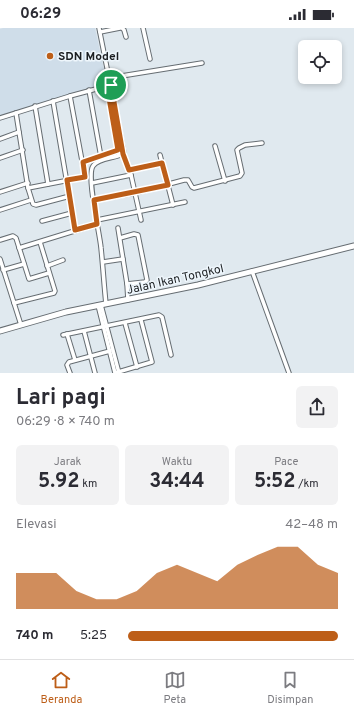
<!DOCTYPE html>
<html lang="id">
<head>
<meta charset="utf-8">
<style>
	body { margin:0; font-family:Overpass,sans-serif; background:#f2f2f3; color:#2b2b33; height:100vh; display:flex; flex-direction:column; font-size:15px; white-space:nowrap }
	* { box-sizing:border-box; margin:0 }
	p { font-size:13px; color:#7c7c81 }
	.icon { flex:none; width:22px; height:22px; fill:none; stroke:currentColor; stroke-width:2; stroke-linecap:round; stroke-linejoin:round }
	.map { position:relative; height:345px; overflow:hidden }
	.drawer { display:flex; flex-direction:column; background:#fff; flex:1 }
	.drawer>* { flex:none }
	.fabs { position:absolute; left:298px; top:12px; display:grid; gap:8px }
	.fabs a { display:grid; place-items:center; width:44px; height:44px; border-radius:6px; background:#fff; box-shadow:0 2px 6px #0003; font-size:20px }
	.pin { position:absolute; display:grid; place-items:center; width:34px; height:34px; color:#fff; margin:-17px; border:2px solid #fff; border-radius:50%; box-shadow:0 1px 4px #0007 }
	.round { display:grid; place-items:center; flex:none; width:42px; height:42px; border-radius:6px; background:#f2f2f3 }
	.summary { display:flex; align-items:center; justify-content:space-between; height:68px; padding:0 16px }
	h1 { font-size:22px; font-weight:700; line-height:30px }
	.stats { display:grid; grid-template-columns:repeat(3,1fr); gap:6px; height:68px; padding:4px 16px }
	.stats div { display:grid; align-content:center; border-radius:6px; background:#f2f2f3; text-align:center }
	.stats b { font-size:20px; font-weight:700 }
	.stats small { font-size:11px; font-weight:400 }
	.stats p { font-size:11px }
	.chart { height:112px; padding:8px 16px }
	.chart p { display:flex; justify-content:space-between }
	.chart svg { width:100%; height:72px; margin-top:4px; fill:#bd5e18; opacity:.7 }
	ul { padding:0 16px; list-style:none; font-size:13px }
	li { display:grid; grid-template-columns:64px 48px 1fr; align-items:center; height:30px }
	li i { height:10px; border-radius:5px; background:#bd5e18 }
	.status { display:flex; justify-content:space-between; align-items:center; height:28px; padding:0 20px; background:#fff; direction:ltr }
	.status svg { height:11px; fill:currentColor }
	.menu { display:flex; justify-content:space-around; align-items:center; height:56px; border-top:1px solid #e1e1e2; background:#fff; font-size:11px; color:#7c7c81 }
	.menu a { display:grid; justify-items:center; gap:2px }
	.menu .on { color:#bd5e18 }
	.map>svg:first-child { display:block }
	.built { fill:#cfdde9 }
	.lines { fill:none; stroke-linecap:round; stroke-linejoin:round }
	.street-casing { stroke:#666d72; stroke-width:5.5 }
	.secondary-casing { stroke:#666d72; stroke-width:7 }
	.street { stroke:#fff; stroke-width:3.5 }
	.secondary { stroke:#fff; stroke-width:5 }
	.route-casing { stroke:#fff; stroke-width:8 }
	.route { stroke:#bd5e18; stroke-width:5 }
	.poi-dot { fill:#bd5e18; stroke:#eef6fc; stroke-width:1.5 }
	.labels { text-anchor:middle; stroke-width:3; stroke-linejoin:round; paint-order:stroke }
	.poi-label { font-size:12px; font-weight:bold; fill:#1c1f22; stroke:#eef6fc; text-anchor:start }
	.street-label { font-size:12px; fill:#1c1f22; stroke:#eef6fc }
</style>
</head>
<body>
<div class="status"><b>06:29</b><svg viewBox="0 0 49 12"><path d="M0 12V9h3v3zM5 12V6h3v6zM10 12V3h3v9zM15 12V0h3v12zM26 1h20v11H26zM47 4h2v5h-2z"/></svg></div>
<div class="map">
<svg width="354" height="345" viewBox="0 0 354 345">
	<rect width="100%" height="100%" fill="#e0e9ef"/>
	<path class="built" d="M3,0h92l12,55 -107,33v-87z"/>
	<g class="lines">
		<defs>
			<g id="street">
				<path d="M99,0l25,125c-8,6 -25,4 -31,13 -7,10 7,68 8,82 2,19 3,37 5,56"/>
				<path d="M122,0l2,2 2,7"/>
				<path d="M143,0l7,31"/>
				<path d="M100,4l20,-4"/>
				<path d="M109,50l93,-15"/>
				<path d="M89,62l12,67"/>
				<path d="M53,73l22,129"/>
				<path d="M35,78l13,78"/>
				<path d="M16,85l12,75 5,16 3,1 34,-9"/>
				<path d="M0,90l70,-22 41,-11"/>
				<path d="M0,111l19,-7"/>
				<path d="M215,118l10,35"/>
				<path d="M123,126l8,21 10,45"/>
				<path d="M160,127l13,50"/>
				<path d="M0,130l23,-8"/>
				<path d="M83,134l36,-12 -12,-64"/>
				<path d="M129,142l33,-7"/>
				<path d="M92,155l39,-8"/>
				<path d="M28,160l57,-11 -15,-81"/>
				<path d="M0,164l28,-9"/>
				<path d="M94,172l41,-7 49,-13h4l4,7 2,1 46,-12 2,-3 -5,-23 2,-2 6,-3 17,-2"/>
				<path d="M0,182l31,-10"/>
				<path d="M97,192l88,-18"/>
				<path d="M42,193l30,-8"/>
				<path d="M118,200l9,56 1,16"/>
				<path d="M120,210l14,-4 4,1 9,45 -2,2 -18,2"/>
				<path d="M0,212l13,-4 3,2 13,41 20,-6"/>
				<path d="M19,220l78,-24"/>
				<path d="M0,231l14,44 40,-10 1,-2 -15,-49"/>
				<path d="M103,234l20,-3"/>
				<path d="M47,238l16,-6"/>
				<path d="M3,242l21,-6"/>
				<path d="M252,243l37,102"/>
				<path d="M14,275l7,22"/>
				<path d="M98,277l17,68 37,-11 -11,-42"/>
				<path d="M101,277l18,68"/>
				<path d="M125,295l12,44"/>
				<path d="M84,303l11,42"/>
				<path d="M67,306l8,26"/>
				<path d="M63,307l96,-20 3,2 9,38"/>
				<path d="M70,345l-3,-8 2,-3 41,-11"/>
			</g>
			<path id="secondary" d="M0,303l66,-19 132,-27 156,-39"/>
		</defs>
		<use href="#street" class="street-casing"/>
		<use href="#secondary" class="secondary-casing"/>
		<use href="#street" class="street"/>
		<use href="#secondary" class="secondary"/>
	</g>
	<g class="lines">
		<defs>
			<path id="route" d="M111,57l12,69 6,16 33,-7 6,22 -74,15 3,24 -22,6 -8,-50 18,-3 -2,-15 35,-12 -11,-64z"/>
		</defs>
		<use href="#route" class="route-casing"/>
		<use href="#route" class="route"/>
	</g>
	<circle class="poi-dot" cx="50" cy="28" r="4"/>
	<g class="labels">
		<g class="poi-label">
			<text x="58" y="32">SDN Model</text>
		</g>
		<g class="street-label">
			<text transform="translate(175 251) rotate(-13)" y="4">Jalan Ikan Tongkol</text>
		</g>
	</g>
</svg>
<div class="fabs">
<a><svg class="icon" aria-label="locate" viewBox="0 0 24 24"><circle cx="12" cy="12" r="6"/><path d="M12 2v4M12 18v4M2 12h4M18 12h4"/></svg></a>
</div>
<div class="pin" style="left:111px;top:57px;background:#1e9e55"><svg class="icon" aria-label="arrive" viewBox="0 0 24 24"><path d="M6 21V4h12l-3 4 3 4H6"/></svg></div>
</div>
<section class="drawer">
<div class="summary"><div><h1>Lari pagi</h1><p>06:29 · 8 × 740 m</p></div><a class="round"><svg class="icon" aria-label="share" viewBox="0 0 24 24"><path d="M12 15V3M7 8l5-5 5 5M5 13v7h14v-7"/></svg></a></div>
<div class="stats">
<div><p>Jarak</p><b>5.92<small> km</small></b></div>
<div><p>Waktu</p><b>34:44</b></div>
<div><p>Pace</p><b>5:52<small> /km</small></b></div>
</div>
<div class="chart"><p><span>Elevasi</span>42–48 m</p>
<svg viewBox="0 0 160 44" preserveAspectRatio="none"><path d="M0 44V22L10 22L20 22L30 33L40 38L50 38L60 33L70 22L80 17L90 22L100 27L110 17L120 11L130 6L140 6L150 17L160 22V44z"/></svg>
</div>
<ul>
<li><b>740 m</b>5:25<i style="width:100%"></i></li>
</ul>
</section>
<nav class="menu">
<a class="on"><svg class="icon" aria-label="home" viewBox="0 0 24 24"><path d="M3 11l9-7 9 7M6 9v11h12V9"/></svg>Beranda</a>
<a><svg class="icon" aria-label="map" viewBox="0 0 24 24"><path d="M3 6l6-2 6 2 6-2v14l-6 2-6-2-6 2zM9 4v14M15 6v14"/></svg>Peta</a>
<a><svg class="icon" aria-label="saved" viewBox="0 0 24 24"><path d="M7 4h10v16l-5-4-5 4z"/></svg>Disimpan</a>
</nav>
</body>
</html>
